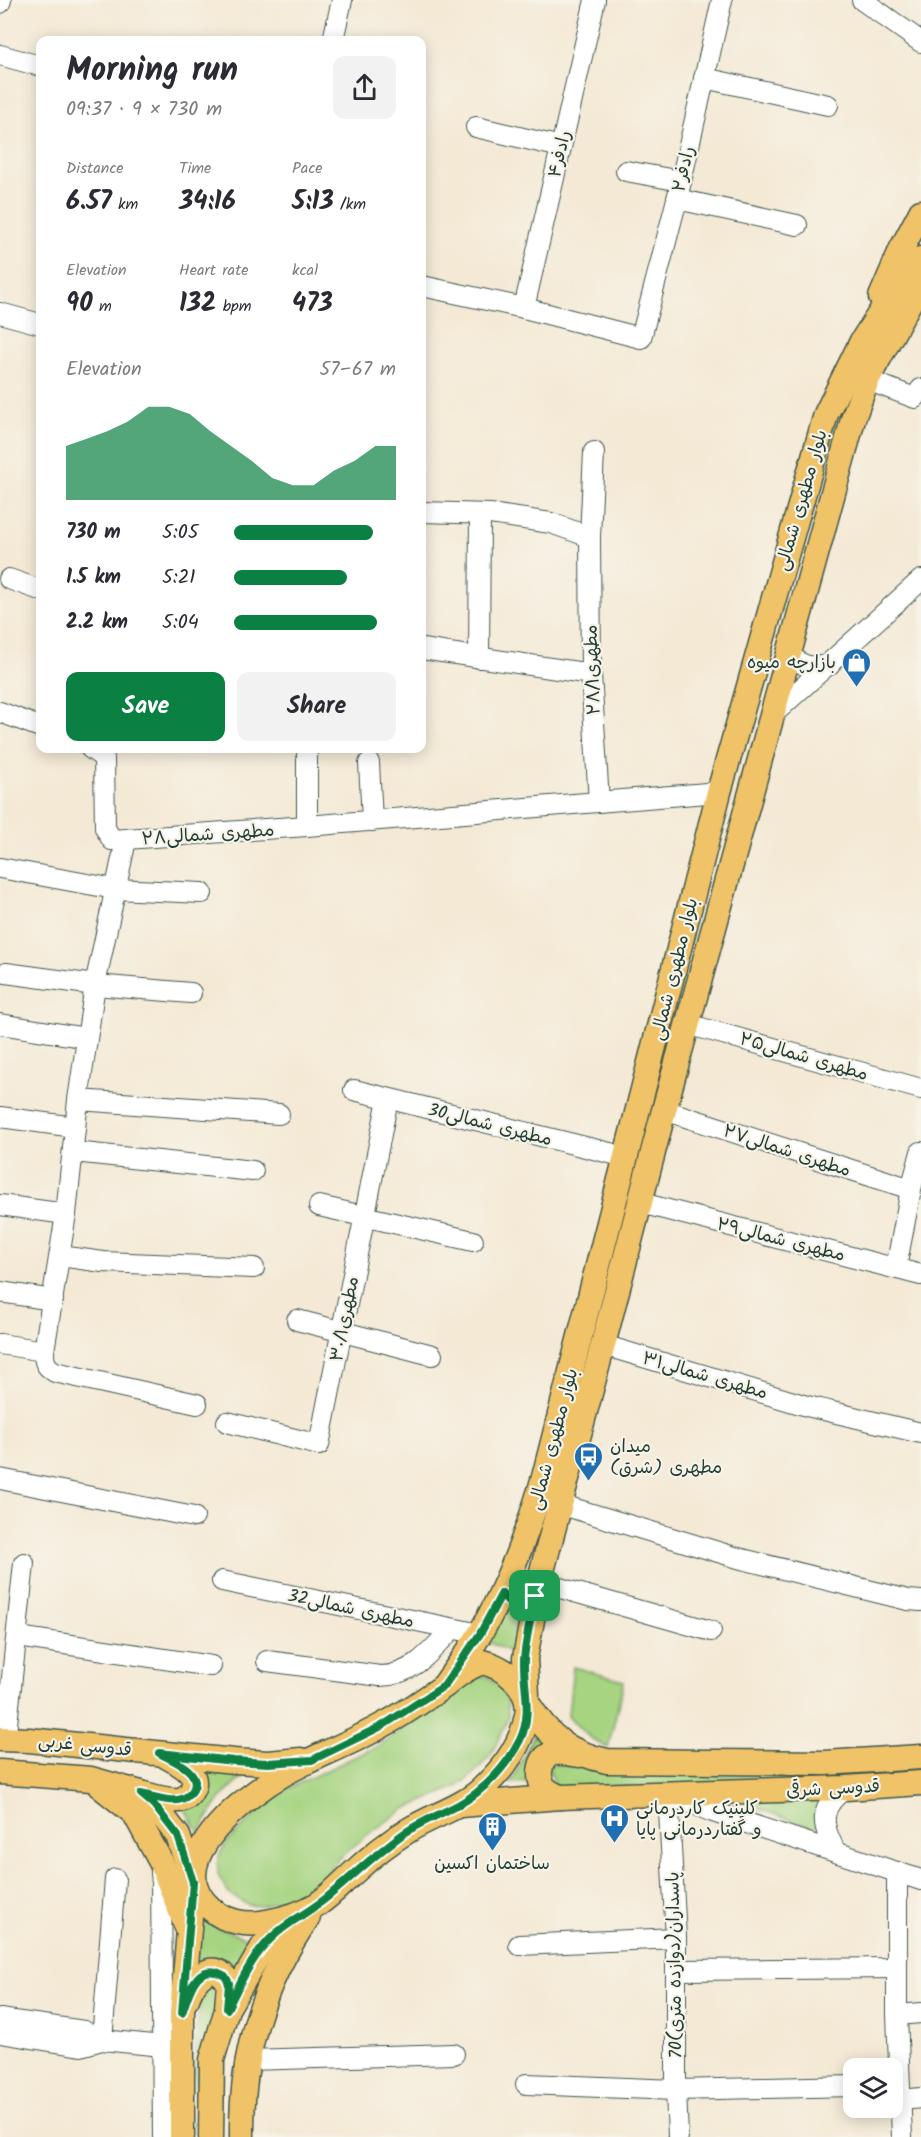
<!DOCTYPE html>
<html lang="en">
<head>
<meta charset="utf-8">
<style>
	body { margin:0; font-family:Kalam,"Playpen Sans Arabic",sans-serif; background:#f2f2f3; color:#2b2b33; height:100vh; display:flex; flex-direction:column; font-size:22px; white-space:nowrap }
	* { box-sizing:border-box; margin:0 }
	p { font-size:20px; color:#7c7c81 }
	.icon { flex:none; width:33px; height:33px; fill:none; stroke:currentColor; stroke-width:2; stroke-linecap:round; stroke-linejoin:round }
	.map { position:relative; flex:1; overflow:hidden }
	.drawer { position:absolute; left:36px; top:36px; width:390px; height:717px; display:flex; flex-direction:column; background:#fff; border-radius:12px; box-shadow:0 3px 15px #0003 }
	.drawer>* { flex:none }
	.tools { position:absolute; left:843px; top:2058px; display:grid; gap:12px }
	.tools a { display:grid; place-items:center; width:60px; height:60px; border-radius:12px; background:#fff; box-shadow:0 3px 15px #0003; font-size:30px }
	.pin { position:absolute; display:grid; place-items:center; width:51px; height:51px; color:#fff; margin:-26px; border-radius:12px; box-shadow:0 3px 9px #0006 }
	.round { display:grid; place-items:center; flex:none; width:63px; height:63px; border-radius:12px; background:#f2f2f3 }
	.head { display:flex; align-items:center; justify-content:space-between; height:102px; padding:0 30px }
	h1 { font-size:33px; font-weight:800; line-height:45px }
	.stats { display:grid; grid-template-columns:repeat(3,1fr); gap:9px; height:102px; padding:6px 30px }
	.stats div { display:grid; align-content:center }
	.stats b { font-size:26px; font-weight:800 }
	.stats small { font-size:16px; font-weight:400 }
	.stats p { font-size:16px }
	.chart { height:168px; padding:12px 30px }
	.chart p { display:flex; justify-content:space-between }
	.chart svg { width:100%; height:108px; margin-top:6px; fill:#0b8043; opacity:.7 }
	.primary-button { display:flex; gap:12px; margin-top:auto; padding:12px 30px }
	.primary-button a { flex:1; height:69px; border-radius:12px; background:#0b8043; color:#fff; font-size:24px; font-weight:800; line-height:69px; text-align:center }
	.primary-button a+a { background:#f2f2f3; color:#2b2b33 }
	ul { padding:0 30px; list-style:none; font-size:20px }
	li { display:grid; grid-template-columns:96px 72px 1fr; align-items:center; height:45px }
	li i { height:15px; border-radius:8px; background:#0b8043 }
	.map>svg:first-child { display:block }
	.green { fill:#a6d481; stroke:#62885a; stroke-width:1.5 }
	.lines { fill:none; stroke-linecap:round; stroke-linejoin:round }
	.minor-casing { stroke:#3f574c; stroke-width:22 }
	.major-casing { stroke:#3f574c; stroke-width:27 }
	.minor { stroke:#fff; stroke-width:20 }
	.major { stroke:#f0c369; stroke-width:24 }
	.route-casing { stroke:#fff; stroke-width:12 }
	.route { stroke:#0b8043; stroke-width:8 }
	.labels { text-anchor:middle; stroke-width:4.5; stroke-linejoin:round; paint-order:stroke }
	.street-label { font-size:18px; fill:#1f3d34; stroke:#f7f3e8 }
	.poi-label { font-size:18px; fill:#1f3d34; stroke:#f7f3e8; text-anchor:start }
</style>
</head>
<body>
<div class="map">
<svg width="921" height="2137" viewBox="0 0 921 2137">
	<rect width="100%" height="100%" fill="#f7f3e8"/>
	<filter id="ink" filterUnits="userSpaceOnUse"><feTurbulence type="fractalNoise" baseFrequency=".0167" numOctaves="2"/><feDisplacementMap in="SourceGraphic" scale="12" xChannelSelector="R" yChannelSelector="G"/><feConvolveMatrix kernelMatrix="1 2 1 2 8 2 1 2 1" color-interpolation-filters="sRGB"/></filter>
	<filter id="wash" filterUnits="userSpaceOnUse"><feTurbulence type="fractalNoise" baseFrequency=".008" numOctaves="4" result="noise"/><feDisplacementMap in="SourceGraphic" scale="24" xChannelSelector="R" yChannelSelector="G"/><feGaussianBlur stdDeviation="1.35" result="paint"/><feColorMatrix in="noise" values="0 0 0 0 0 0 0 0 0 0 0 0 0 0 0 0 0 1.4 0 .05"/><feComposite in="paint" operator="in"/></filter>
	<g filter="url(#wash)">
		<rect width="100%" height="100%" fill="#f4e9d5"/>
		<g class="green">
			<path d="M503,1607l11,7 10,-1 -9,41 -30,-13z"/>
			<path d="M573,1667l51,14 -16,67c-17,-8 -28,-18 -40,-33z"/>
			<path d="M481,1676l8,1 13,13 5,11 1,14 -3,11 -15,30 -21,22 -13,9 -51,22 -34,23 -28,23 -31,33 -14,7 -36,11 -14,-1 -19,-11 -11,-19v-17l9,-16 34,-33 28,-21 91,-43 95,-68z"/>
			<path d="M534,1735l10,12 -10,35 -23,1z"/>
			<path d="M547,1764l49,1 72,10h92l161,-10v7l-53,6 -311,12z"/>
			<path d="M201,1768l47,6c-22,13 -37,37 -49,59l-15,-25z"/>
			<path d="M820,1799l-4,30 -68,-24v-2z"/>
			<path d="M200,1917l24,13 25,9 3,4 -14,28 -14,-7 -28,4z"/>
			<path d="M219,1980l-14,157h-7c-1,-45 -8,-113 9,-155z"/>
		</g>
	</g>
	<g filter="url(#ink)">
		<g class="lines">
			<defs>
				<g id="minor">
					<path d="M862,0l59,42"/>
					<path d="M0,3l1,-3"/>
					<path d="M333,40l9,-40"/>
					<path d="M0,55l40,11"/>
					<path d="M704,78l124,27"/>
					<path d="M476,127l85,20"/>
					<path d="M626,171l55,10"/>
					<path d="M677,199l120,26"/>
					<path d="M422,286l102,22 117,30 36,-139 45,-199"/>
					<path d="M524,308l71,-308"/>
					<path d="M0,313l40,11"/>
					<path d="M867,380l48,18 6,-9"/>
					<path d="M594,452l-4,85 1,137 8,128"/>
					<path d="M422,512l68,2 61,9 39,14"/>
					<path d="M9,579l31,11"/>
					<path d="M422,649l169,25"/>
					<path d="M788,653c16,15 21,15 42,12"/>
					<path d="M479,658l1,-144"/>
					<path d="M0,712l40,15"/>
					<path d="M771,716l150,-136"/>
					<path d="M90,748l14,10 1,70 7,12 195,-14 412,-34"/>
					<path d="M369,763l3,58"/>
					<path d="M307,826v-78"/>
					<path d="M126,840l-31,145 -17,115 -12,114 -22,137c0,11 1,15 11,21l142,32"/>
					<path d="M0,868l115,21 87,4"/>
					<path d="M6,973l89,12 96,8"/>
					<path d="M0,1024l87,14"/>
					<path d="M687,1024l234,65"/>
					<path d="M354,1090l272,67"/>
					<path d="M78,1100l201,14"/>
					<path d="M664,1110l247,79"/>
					<path d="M0,1117l75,10"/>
					<path d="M74,1152l179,19"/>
					<path d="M641,1203l280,72"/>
					<path d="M0,1205l66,9"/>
					<path d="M319,1206l154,35"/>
					<path d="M60,1256l43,6 151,6"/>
					<path d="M896,1268l15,-79 10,-37"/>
					<path d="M0,1292l53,8"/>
					<path d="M297,1320l135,35"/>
					<path d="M0,1344l44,7"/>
					<path d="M603,1345l204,61 114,27"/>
					<path d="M227,1422l92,23 69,-346"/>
					<path d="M0,1479l194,38"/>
					<path d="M559,1504l179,54 170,42 13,1"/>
					<path d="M222,1581l258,53"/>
					<path d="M539,1582l172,49"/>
					<path d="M18,1637l193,29"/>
					<path d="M267,1661l113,15c32,0 51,-25 71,-46"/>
					<path d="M6,1734l18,-171"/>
					<path d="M836,1852c-15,-27 -18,-45 10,-64"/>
					<path d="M161,1870l2,267"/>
					<path d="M897,1872v143l5,122"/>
					<path d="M519,1945l157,-7"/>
					<path d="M677,1970l219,-2"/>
					<path d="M897,2015l24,-2"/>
					<path d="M0,2019l84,12 18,9 71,7"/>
					<path d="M0,2033l81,13 21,-6"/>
					<path d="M102,2040l13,-161"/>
					<path d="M248,2060l206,-6"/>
					<path d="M526,2084l150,6 178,-4"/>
					<path d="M901,2100l20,-2"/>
					<path d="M678,2137l-2,-47v-152l-8,-145 42,18 211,69"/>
				</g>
				<g id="major">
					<path d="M881,297l21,-49 19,-36"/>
					<path d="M482,1662c23,5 50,26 45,53 -5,29 -22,52 -43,72 -20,20 -51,28 -75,43 -20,12 -40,28 -57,44 -11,10 -22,22 -34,30 -15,9 -34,15 -52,18 -19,4 -40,0 -55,-13 -49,-42 20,-100 55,-124 36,-25 79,-38 117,-60 21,-11 41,-25 61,-39 13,-10 22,-18 38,-24z"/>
					<path d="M444,1686c12,-18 26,-35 37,-54 28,-49 47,-101 63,-155l175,-685 107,-378 36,-73 22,-34 37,-48"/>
					<path d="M527,1695l-2,-37 14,-76 60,-222 65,-250 190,-694 13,-36 45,-82 9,-11"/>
					<path d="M528,1704c21,33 40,49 79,57l218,2 96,-6"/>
					<path d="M0,1739l29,1 205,21 34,2 33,-3"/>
					<path d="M0,1772l91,7 50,14 13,12 24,31 15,46 -11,131v124"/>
					<path d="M100,1786l35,28 26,48 26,65"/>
					<path d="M141,1793c11,3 22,7 33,7 6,1 13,-2 16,-7 14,-19 -11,-29 -24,-37"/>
					<path d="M560,1797c-5,-2 -12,-5 -16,-10 -7,-9 -5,-28 7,-33 9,-3 20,0 29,1"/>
					<path d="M460,1805l100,-8 286,-9 75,-5"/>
					<path d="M187,1999c6,-19 26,-44 42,-16l-2,25"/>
					<path d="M211,2137l1,-77 15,-51 37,-64 19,-18 14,-9"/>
					<path d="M242,2137c-1,-83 19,-152 66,-220"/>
				</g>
			</defs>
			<use href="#minor" class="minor-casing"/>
			<use href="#major" class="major-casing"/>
			<use href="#minor" class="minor"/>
			<use href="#major" class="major"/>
		</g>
	</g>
	<g class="lines" filter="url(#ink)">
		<defs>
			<path id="route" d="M502,1593c10,17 20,17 33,3 -4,21 -9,42 -11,63 -1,28 9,54 -4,81 -13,26 -36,51 -62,65 -17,9 -36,16 -52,27 -30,21 -53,44 -81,67 -20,16 -45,27 -61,47 -16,18 -26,42 -37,63l2,-26 -4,-7c-29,-17 -36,17 -43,37l11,-131 -15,-46 -24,-31 -13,-11c11,2 27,8 37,6 6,-1 12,-5 15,-10 10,-19 -21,-30 -34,-37l75,8 34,2 44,-3 70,-34 62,-40 36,-52z"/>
		</defs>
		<use href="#route" class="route-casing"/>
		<use href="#route" class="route"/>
	</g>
	<defs>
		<symbol id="shop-pin" viewBox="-11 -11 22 30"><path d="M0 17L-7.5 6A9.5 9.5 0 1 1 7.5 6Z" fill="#1f6fb2" stroke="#f7f3e8"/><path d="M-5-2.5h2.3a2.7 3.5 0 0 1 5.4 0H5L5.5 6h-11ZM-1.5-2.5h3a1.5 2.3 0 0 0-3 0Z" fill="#fff"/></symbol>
		<symbol id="bus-pin" viewBox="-11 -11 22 30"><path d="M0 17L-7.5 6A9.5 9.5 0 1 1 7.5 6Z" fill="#1f6fb2" stroke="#f7f3e8"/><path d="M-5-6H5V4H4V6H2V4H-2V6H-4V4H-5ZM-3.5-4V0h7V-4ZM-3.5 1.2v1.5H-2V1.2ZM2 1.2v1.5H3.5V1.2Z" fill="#fff"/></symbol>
		<symbol id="hospital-pin" viewBox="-11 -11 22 30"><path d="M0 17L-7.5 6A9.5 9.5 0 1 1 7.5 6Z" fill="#1f6fb2" stroke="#f7f3e8"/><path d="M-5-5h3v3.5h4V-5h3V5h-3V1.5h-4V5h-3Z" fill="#fff"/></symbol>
		<symbol id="building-pin" viewBox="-11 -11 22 30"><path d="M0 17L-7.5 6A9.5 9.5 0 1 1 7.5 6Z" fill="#1f6fb2" stroke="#f7f3e8"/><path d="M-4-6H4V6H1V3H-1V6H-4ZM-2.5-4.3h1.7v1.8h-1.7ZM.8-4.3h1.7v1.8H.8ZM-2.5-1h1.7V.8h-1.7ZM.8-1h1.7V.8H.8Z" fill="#fff"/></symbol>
	</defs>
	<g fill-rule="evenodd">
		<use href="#shop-pin" x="840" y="646" width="33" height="45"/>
		<use href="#bus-pin" x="572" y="1440" width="33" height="45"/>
		<use href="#hospital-pin" x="598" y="1802" width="33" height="45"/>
		<use href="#building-pin" x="476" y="1810" width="33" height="45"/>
	</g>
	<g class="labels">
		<g class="street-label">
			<text transform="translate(559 154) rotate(-77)" y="6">رادفر۴</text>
			<text transform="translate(683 169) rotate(-77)" y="6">رادفر۲</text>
			<text transform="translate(801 500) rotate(-74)" y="6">بلوار مطهرى شمالى</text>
			<text transform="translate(592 670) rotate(-92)" y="6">مطهری۲۸/۱</text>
			<text transform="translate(208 834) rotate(-4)" y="6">مطهرى شمالى۲۸</text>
			<text transform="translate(674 969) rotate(-76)" y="6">بلوار مطهرى شمالى</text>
			<text transform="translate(804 1056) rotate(16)" y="6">مطهرى شمالى۲۵</text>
			<text transform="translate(490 1124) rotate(14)" y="6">مطهرى شمالى30</text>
			<text transform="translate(787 1150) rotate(18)" y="6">مطهرى شمالى۲۷</text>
			<text transform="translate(781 1239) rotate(14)" y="6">مطهرى شمالى۲۹</text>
			<text transform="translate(344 1319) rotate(-79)" y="6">مطهری۳۰/۱</text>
			<text transform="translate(705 1375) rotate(16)" y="6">مطهرى شمالى۳۱</text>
			<text transform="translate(553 1439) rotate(-75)" y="6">بلوار مطهرى شمالى</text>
			<text transform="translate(351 1608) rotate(12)" y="6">32مطهرى شمالى</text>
			<text transform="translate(85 1745) rotate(6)" y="6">قدوسی غربی</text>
			<text transform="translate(833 1788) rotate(-3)" y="6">قدوسی شرقی</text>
			<text transform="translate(674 1965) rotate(-91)" y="6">70پاسداران(دوازده متری)</text>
		</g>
		<g class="poi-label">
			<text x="836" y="668" text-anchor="end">بازارچه میوه</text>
			<text x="610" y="1452">میدان<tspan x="610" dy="21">مطهری (شرق)</tspan></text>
			<text x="636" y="1814">کلینیک کاردرمانی<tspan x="636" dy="21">و گفتاردرمانی پایا</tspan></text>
			<text x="492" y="1869" text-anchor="middle">ساختمان اکسین</text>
		</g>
	</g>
</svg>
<div class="tools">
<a><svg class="icon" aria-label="layers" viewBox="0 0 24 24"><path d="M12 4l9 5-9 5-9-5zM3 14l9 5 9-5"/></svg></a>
</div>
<div class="pin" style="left:535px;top:1596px;background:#1e9e55"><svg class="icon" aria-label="arrive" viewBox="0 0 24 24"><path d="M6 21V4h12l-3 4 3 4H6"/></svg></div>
<section class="drawer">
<div class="head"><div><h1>Morning run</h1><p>09:37 · 9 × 730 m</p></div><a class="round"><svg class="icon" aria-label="share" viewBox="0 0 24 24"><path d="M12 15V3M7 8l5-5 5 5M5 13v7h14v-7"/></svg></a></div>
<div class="stats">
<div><p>Distance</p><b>6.57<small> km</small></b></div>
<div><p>Time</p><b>34:16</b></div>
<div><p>Pace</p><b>5:13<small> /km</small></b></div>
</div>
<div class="stats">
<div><p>Elevation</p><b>90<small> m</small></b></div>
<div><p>Heart rate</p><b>132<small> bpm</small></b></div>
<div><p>kcal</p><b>473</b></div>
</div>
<div class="chart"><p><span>Elevation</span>57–67 m</p>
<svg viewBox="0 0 160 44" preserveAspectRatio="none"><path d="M0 44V22L10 19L20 16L30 12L40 6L50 6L60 9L70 16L80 22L90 28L100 35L110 38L120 38L130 32L140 28L150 22L160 22V44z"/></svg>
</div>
<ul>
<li><b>730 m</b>5:05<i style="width:86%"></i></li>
<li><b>1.5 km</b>5:21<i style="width:70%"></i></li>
<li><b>2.2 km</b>5:04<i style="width:88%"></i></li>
</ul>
<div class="primary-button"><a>Save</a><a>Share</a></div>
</section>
</div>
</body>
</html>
